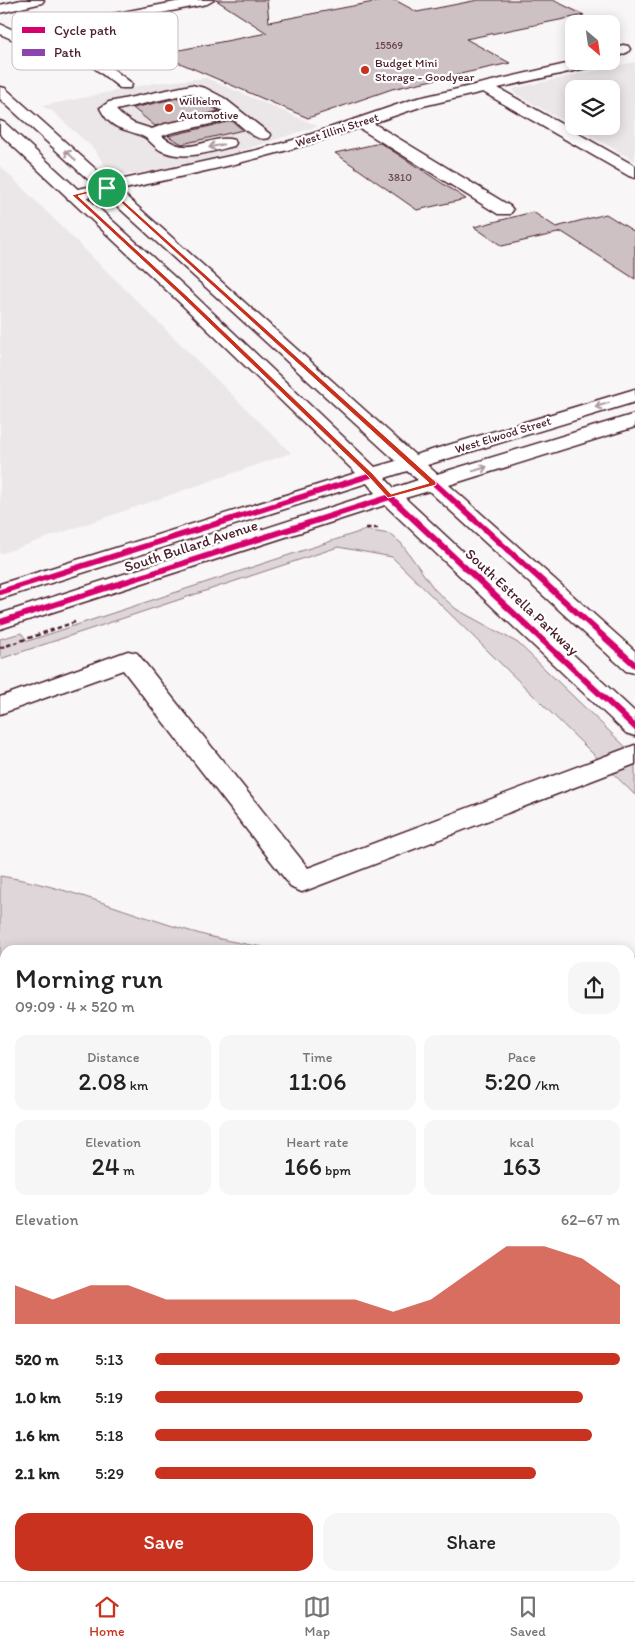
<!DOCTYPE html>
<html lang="en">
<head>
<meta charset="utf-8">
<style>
	body { margin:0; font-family:Itim,sans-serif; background:#f6f6f6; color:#222; height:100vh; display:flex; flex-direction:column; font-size:19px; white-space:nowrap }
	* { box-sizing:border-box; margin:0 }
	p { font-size:16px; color:#767676 }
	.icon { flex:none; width:28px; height:28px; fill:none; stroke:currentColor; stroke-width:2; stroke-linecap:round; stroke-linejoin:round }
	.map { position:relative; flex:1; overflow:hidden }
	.drawer { position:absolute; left:0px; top:945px; width:635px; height:636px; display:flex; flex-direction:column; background:#fff; border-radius:15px 15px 0 0; box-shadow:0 2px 12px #0003 }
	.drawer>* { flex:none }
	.needle { width:32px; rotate:151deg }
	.tools { position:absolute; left:565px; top:15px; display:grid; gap:10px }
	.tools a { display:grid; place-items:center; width:55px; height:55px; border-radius:10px; background:#fff; box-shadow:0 2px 12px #0003; font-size:25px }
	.pin { position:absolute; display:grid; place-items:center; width:42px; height:42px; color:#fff; margin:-21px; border:2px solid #fff; border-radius:50%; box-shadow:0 1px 5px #0007 }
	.round { display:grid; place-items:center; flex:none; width:52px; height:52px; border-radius:15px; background:#f6f6f6 }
	.summary { display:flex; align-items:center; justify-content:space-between; height:85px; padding:0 15px }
	h1 { font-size:28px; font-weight:600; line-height:38px }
	.metrics { display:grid; grid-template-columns:repeat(3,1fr); gap:8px; height:85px; padding:5px 15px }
	.metrics div { display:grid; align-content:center; border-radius:12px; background:#f6f6f6; text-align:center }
	.metrics b { font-size:25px; font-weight:600 }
	.metrics small { font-size:14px; font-weight:400 }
	.metrics p { font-size:14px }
	.chart { height:140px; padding:10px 15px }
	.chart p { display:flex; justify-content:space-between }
	.chart svg { width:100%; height:90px; margin-top:5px; fill:#c8321e; opacity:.7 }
	.primary-button { display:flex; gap:10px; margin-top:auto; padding:10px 15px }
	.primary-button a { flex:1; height:58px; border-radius:15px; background:#c8321e; color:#fff; font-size:20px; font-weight:600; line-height:58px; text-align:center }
	.primary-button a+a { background:#f6f6f6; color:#222 }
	ul { padding:0 15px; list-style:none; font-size:16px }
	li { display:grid; grid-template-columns:80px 60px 1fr; align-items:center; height:38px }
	li i { height:12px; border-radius:6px; background:#c8321e }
	.tabs { display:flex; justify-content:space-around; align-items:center; height:70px; border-top:1px solid #e0e0e0; background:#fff; font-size:14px; color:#767676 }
	.tabs a { display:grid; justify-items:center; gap:2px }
	.tabs .selected { color:#c8321e }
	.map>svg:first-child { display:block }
	.built { fill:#ebe6e8; fill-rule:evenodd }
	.green { fill:#ded6d9; stroke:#947a82 }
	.building { fill:#cdc1c4; stroke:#4a1f2b }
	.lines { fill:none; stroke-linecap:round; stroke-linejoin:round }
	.minor-casing { stroke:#4a1f2b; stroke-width:3 }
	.major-casing { stroke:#4a1f2b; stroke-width:3 }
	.path-far1 { stroke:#4a1f2b; stroke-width:2.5; stroke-dasharray:4.5 3; stroke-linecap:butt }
	.path { stroke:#4a1f2b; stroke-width:4.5; stroke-dasharray:7 5; stroke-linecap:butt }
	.minor { fill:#fff; fill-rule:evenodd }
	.major { fill:#fff; fill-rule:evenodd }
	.quiet { stroke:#8e44ad; stroke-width:9; stroke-dasharray:17 9; stroke-linecap:butt }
	.cycleway-casing { stroke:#fff; stroke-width:9 }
	.cycleway { stroke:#d6006c; stroke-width:6 }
	.oneway { stroke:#ae9aa0 }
	.route { fill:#c8321e; stroke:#fff; fill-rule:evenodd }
	.poi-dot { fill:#c8321e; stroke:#fff; stroke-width:2 }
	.labels { text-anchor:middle; stroke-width:4.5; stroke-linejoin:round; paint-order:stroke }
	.far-number-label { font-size:11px; fill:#6b4851 }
	.far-poi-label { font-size:12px; fill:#4a1f2b; stroke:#fff; text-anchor:start }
	.far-street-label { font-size:12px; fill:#4a1f2b; stroke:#fff }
	.street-label { font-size:15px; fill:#4a1f2b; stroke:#fff }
	.key { fill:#fff; stroke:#c9bcbf; stroke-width:1 }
	.key-label { font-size:14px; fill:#4a1f2b }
</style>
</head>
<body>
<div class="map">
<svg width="635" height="1581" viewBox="0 0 635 1581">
	<rect width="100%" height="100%" fill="#f8f6f7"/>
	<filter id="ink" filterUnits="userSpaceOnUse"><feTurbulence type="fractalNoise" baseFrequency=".02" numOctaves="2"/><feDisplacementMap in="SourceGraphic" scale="10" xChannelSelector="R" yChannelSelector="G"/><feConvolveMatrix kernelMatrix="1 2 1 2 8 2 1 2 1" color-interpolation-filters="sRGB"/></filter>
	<g filter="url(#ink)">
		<g class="built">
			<path d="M635,62v99l-121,-68 -1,-4 8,-2zM574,89h37v37h-37z"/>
			<path d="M206,78l112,48 -81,26 -99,22h-22l-6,-1 -16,-24 -42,-38 -10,-5 113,-23z"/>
			<path d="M0,166l291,287 -291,101z"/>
		</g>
		<g class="green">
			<path d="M365,530l25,4 11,9 34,47 21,19 62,34 117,113v39l-243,-238 -54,-10 -338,112v-20l21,-6 7,8z"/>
			<path d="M0,876c68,10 131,39 197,57 27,8 55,12 82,17h-274v626h625v-617l5,-2v624h-635z"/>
		</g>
		<g class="building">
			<path d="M216,0h51l2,22 115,-22h11l22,12 61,-12h75l31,15 -118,24 44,24 -118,26 -84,29 -149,-64 108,-21z"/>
			<path d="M191,95l28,16 -64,15 -22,-18z"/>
			<path d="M232,121l11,9 -61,14 -14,-8z"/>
			<path d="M380,143l19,12 67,44 -49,11 -82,-57z"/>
			<path d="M533,212l23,15 50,-13 29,18v47l-73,-47 -60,14 -28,-19z"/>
		</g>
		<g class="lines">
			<defs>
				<g id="minor">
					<path d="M21,0h23l-2,3 -42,10v-8z"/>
					<path d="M186,0h28l-7,4 -142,28 65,50 2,3 -2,3h-10l-69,-54 -35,7 -16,-7v-10l18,8z"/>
					<path d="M623,45l5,1 2,3 -2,3 -17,7v-10z"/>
					<path d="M579,61h27l-2,3 -106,24 137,78v12l-6,-2 -146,-84 -60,14 -50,17 137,83 3,4 -3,4h-12l-139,-86c-93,32 -189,51 -285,72l-6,-1 -2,-4 2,-4 6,-1 183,-40 40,-11 117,-40z"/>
					<path d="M191,85l14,3 19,10 47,37 -2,3c-14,4 -26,-11 -36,-19l-63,14 -8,3c29,24 46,-3 72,4l2,3 -2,3c-24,6 -49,15 -72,5 -7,-3 -12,-11 -18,-14 -20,-10 -32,-5 -44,-29l9,-6zM191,93l13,6 20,13 -59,12 -13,5 -19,-6 -12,-8 -5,-5z"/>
					<path d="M128,651l9,2 171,215 327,-123v19l-333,128 -10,-4 -169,-218 -123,44v-17z"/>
				</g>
				<path id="major" d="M0,87l5,1 410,367 220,-66v13l-208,63 10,9 198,-60v13l-186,58 186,166v22l-9,-2 -197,-180 -24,7 230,214v24l-9,-3 -241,-228 -385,124v-15l375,-121 -8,-10 -367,116v-15l356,-111 -178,-172 -178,-167v-13l5,2 187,170 183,174 21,-6 -396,-362zM407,471l11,9 -24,8 -9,-10z"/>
			</defs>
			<use href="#minor" class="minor-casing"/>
			<use href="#major" class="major-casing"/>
			<g class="path-far1">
				<path d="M366,528h15"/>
				<path d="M0,648l75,-26"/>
			</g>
			<g class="path">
				<path d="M0,1436l5,1"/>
				<path d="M0,1452l5,-13"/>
				<path d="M199,1581l1,-5"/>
			</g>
			<use href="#minor" class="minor"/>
			<use href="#major" class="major"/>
			<g class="quiet">
				<path d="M316,1576l18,5"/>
				<path d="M73,1581l2,-5"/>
			</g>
			<defs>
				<g id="cycleway">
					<path d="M434,483l201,182"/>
					<path d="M0,592l371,-117"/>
					<path d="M0,622l390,-125 245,230"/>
				</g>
			</defs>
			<use href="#cycleway" class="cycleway-casing"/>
			<use href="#cycleway" class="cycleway"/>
		</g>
		<defs><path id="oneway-shaft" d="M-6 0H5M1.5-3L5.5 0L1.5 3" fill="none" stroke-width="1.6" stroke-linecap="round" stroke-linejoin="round" transform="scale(1.25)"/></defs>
		<g class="oneway">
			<use href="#oneway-shaft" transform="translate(216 146) rotate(168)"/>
			<use href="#oneway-shaft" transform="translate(70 155) rotate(-138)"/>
			<use href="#oneway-shaft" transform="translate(602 405) rotate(163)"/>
			<use href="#oneway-shaft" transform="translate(480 469) rotate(-17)"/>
		</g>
	</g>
	<path class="route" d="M107,186l329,296v3l-48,13 -20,-22 -185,-178 -111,-103zM106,189l323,294 -38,11 -18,-20 -186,-178 -109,-100z"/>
	<g class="poi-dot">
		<circle cx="365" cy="70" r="5"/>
		<circle cx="169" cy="108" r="5"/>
	</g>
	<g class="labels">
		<g class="far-number-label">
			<text x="389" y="49">15569</text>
			<text x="400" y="181">3810</text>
		</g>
		<g class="far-poi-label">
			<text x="375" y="67">Budget Mini<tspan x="375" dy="14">Storage - Goodyear</tspan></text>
			<text x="179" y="105">Wilhelm<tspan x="179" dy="14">Automotive</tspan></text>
		</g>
		<g class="far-street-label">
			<text transform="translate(337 130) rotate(-18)" y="4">West Illini Street</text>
			<text transform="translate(503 435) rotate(-17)" y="4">West Elwood Street</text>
		</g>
		<g class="street-label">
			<text transform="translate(191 546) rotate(-18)" y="5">South Bullard Avenue</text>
			<text transform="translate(522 602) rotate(43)" y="5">South Estrella Parkway</text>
		</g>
	</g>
	<rect x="12" y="12" width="166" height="58" rx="8" class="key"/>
	<rect x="22" y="27" width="23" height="6" fill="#d6006c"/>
	<rect x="22" y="49" width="23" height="7" fill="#8e44ad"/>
	<g class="key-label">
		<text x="54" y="35">Cycle path</text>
		<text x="54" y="57">Path</text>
	</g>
</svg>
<div class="tools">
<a><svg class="needle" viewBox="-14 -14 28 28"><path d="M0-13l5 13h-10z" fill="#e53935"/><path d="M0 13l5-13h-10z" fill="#767676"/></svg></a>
<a><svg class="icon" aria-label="layers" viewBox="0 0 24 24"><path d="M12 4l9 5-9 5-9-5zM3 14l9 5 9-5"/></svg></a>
</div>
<div class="pin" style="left:107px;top:188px;background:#1e9e55"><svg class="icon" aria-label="arrive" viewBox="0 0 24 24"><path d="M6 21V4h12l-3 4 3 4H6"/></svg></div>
<section class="drawer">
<div class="summary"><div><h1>Morning run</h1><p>09:09 · 4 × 520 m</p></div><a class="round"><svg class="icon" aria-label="share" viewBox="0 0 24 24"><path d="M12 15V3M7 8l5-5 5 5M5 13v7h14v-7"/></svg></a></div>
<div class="metrics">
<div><p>Distance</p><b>2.08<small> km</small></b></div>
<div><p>Time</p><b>11:06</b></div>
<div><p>Pace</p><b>5:20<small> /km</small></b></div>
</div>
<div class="metrics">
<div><p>Elevation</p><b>24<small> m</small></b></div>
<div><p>Heart rate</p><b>166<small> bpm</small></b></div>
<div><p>kcal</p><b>163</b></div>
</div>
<div class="chart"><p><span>Elevation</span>62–67 m</p>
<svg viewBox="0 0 160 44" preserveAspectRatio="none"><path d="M0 44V25L10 32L20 25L30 25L40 32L50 32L60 32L70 32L80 32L90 32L100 38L110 32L120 19L130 6L140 6L150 12L160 25V44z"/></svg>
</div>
<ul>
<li><b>520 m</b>5:13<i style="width:100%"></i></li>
<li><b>1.0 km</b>5:19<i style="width:92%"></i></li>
<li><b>1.6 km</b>5:18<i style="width:94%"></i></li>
<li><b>2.1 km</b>5:29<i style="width:82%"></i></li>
</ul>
<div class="primary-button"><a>Save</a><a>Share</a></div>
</section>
</div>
<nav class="tabs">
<a class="selected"><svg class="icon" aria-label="home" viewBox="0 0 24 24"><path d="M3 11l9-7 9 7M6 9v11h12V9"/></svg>Home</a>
<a><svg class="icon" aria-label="map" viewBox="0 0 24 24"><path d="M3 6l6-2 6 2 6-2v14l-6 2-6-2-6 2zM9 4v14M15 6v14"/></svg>Map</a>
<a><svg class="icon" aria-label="saved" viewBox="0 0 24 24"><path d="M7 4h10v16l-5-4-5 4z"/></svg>Saved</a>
</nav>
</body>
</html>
